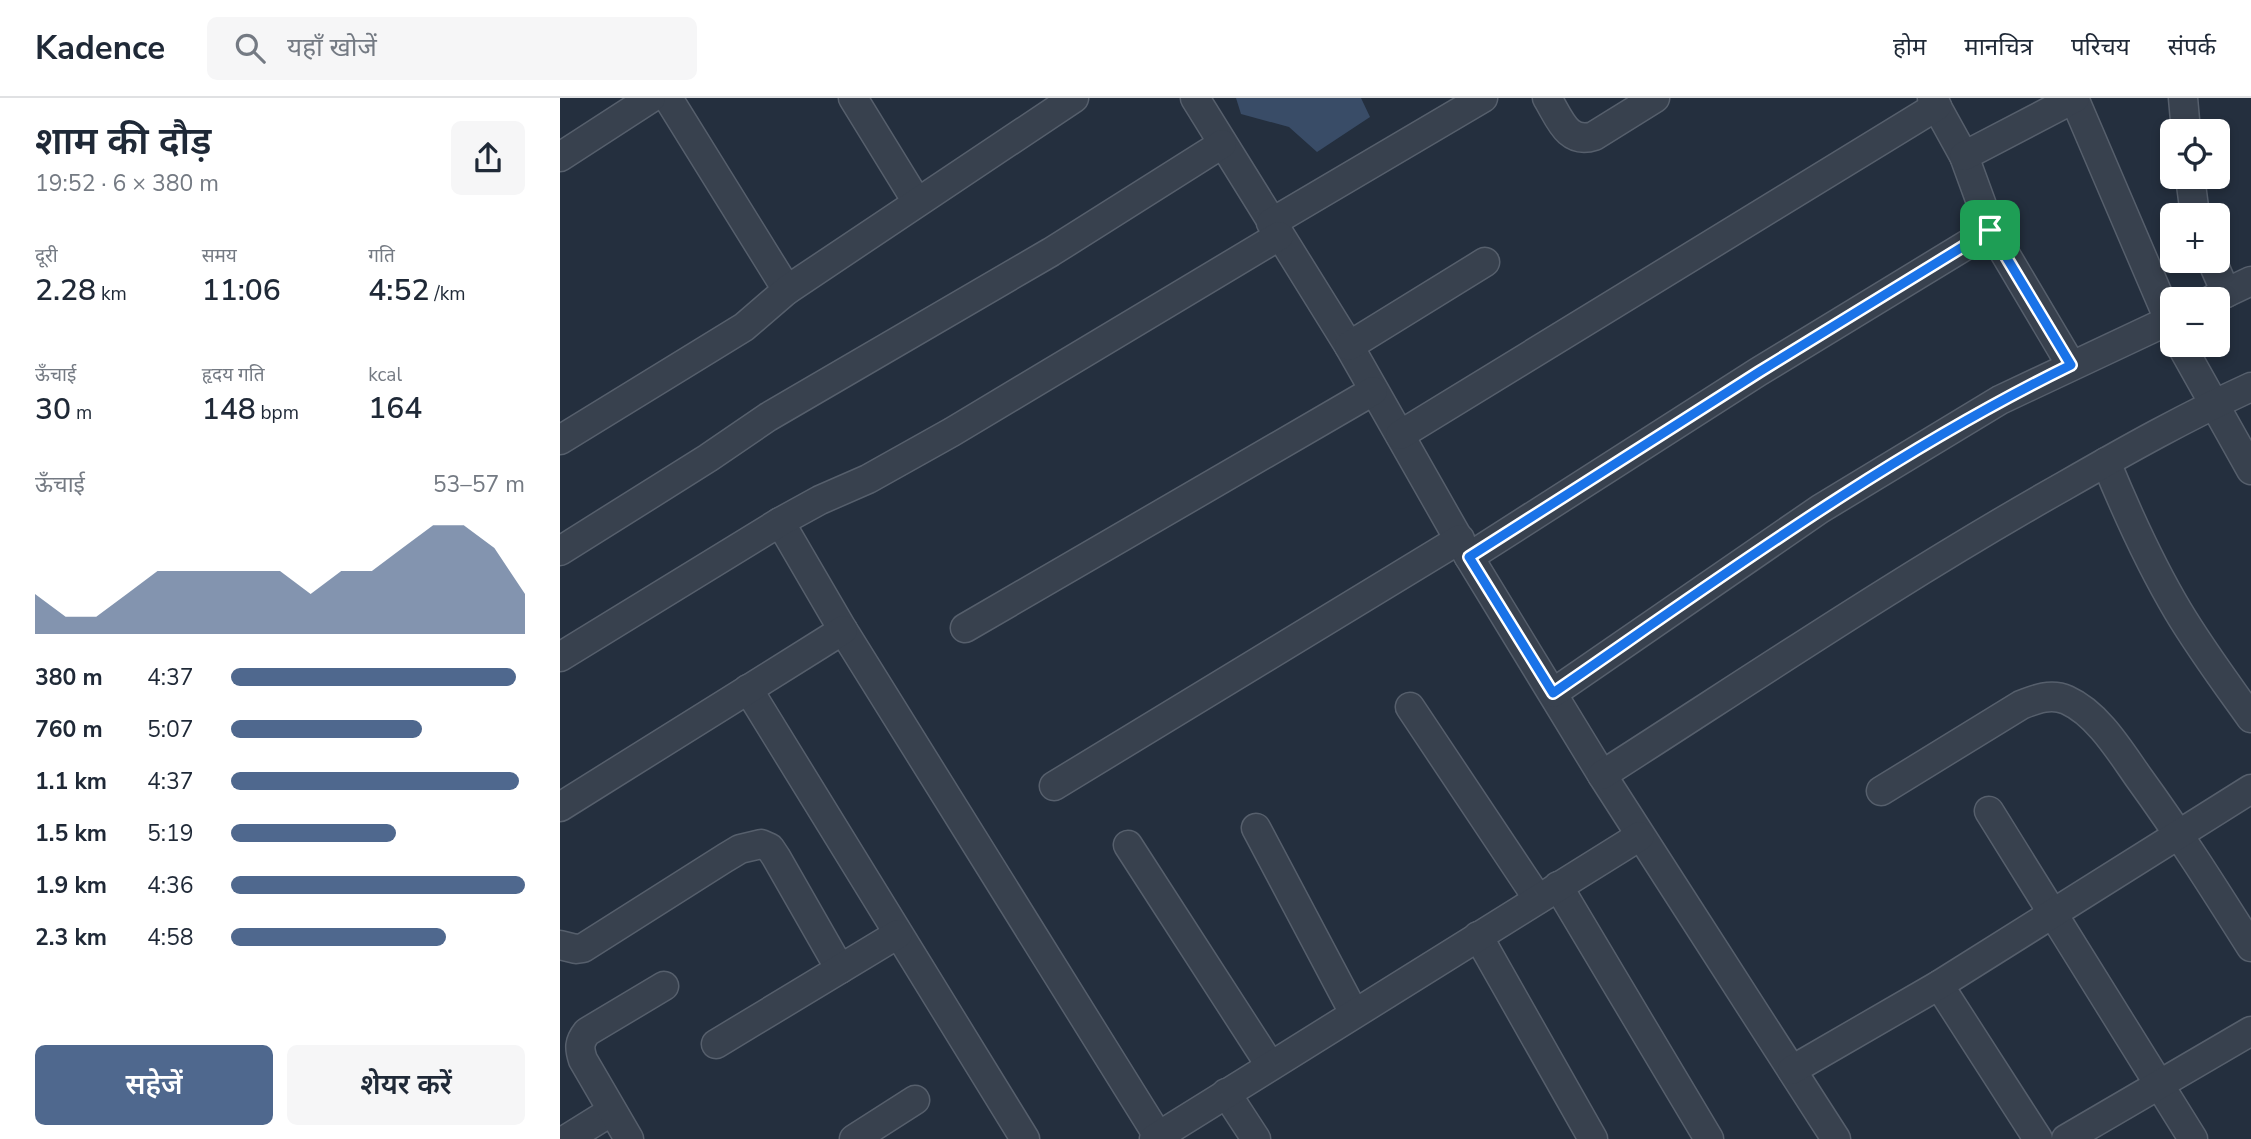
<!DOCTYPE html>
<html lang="hi">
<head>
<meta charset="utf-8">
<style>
	body { margin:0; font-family:"Nunito Sans","Noto Sans Devanagari",sans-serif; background:#f6f6f7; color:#1f2937; height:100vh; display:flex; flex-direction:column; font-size:26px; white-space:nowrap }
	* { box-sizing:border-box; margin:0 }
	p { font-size:23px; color:#747a83 }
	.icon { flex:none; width:38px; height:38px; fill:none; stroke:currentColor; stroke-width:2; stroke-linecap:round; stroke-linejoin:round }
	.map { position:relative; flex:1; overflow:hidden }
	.panel { display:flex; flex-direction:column; background:#fff; width:560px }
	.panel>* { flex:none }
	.buttons { position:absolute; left:1600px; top:21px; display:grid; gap:14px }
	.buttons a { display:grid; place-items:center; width:70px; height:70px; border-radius:10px; background:#fff; box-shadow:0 4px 10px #0003; font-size:35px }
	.pin { position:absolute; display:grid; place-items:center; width:60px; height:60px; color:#fff; margin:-30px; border-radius:14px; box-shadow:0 4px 10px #0006 }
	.round { display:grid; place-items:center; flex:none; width:74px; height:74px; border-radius:10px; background:#f6f6f7 }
	.overview { display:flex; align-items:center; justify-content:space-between; height:119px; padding:0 35px }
	h1 { font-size:38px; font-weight:600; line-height:52px }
	.figures { display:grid; grid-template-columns:repeat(3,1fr); gap:10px; height:119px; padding:7px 35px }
	.figures div { display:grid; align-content:center }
	.figures b { font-size:30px; font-weight:600 }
	.figures small { font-size:19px; font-weight:400 }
	.figures p { font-size:19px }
	.chart { height:196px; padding:14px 35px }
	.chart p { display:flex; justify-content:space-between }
	.chart svg { width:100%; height:126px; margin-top:7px; fill:#4f688e; opacity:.7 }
	.primary-button { display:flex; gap:14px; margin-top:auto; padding:14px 35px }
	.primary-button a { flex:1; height:80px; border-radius:10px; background:#4f688e; color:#fff; font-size:28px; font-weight:600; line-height:80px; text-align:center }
	.primary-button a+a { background:#f6f6f7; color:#1f2937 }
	ul { padding:0 35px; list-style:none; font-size:23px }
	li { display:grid; grid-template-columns:112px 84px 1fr; align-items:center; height:52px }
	li i { height:18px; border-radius:9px; background:#4f688e }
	header { display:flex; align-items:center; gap:42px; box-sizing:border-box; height:98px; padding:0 35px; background:#fff; border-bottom:2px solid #e0e1e3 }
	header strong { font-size:33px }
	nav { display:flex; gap:38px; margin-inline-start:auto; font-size:24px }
	.search { width:490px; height:63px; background:#f6f6f7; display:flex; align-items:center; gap:18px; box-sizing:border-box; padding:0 24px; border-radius:10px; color:#747a83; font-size:26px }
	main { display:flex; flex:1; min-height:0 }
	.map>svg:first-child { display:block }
	.water { fill:#394c67 }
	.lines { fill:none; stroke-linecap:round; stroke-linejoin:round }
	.minor-casing { stroke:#565f6c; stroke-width:31 }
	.minor { stroke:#38414e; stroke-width:28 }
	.route-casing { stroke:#fff; stroke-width:14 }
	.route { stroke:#1a73e8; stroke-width:9 }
</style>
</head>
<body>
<header>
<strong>Kadence</strong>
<div class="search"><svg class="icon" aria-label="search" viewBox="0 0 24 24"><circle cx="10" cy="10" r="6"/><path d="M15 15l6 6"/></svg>यहाँ खोजें</div>
<nav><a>होम</a><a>मानचित्र</a><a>परिचय</a><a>संपर्क</a></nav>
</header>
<main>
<section class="panel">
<div class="overview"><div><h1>शाम की दौड़</h1><p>19:52 · 6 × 380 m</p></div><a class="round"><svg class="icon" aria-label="share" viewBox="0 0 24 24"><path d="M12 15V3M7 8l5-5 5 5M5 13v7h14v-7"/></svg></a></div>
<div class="figures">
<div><p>दूरी</p><b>2.28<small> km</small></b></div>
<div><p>समय</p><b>11:06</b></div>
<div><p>गति</p><b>4:52<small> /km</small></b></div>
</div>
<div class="figures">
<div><p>ऊँचाई</p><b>30<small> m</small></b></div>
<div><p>हृदय गति</p><b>148<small> bpm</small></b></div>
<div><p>kcal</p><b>164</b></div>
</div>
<div class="chart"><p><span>ऊँचाई</span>53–57 m</p>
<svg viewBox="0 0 160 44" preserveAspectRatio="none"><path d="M0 44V30L10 38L20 38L30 30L40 22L50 22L60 22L70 22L80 22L90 30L100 22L110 22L120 14L130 6L140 6L150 14L160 30V44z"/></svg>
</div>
<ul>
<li><b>380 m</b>4:37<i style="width:97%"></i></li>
<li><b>760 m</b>5:07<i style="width:65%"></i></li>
<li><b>1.1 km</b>4:37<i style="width:98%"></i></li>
<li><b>1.5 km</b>5:19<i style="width:56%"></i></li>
<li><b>1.9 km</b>4:36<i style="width:100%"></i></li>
<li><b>2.3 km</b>4:58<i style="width:73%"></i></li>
</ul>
<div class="primary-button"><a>सहेजें</a><a>शेयर करें</a></div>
</section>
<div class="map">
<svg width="1691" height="1041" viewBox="0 0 1691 1041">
	<rect width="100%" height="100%" fill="#242f3e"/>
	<path class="water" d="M676,0h125l9,19 -53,35 -28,-25 -48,-13z"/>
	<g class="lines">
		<defs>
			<g id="minor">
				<path d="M108,0l119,192"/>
				<path d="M293,0l64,104"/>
				<path d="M635,0l154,248 120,211 133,218 234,364"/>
				<path d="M987,0c12,19 20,47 47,38l61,-38"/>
				<path d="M1372,0l32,58 27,74 80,135"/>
				<path d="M1514,0l98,229"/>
				<path d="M1623,0l3,33"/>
				<path d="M1404,58l111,-58"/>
				<path d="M0,59l91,-59"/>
				<path d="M1630,79l5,38"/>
				<path d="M711,125l212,-125"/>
				<path d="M1652,163l14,32"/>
				<path d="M1653,201l38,-18"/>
				<path d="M1621,247l70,125"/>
				<path d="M789,248l136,-84"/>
				<path d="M840,337l537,-329"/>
				<path d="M0,342l184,-113 43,-37 287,-192"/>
				<path d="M1546,364c21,51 44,102 72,149 22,37 48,72 73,107"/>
				<path d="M220,424l63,108 315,506"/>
				<path d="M0,453l148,-93 60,-41 283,-165 171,-108"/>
				<path d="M909,459l289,-185 233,-142"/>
				<path d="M405,530l408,-237"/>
				<path d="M0,559l220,-135 40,-22 48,-21 84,-47 327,-196"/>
				<path d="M188,591l277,450"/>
				<path d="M993,595l267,-184 180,-109 172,-81"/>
				<path d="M850,609l128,192"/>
				<path d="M1042,677c153,-98 304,-200 462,-289 61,-35 123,-70 187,-99"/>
				<path d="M494,688l406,-247"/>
				<path d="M1321,693l140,-86c15,-6 30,-12 46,-5 31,14 53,51 72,78 40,55 76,112 112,169"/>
				<path d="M0,709l283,-177"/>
				<path d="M1429,713l204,328"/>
				<path d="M696,730l98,185"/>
				<path d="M568,747l142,220"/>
				<path d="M998,788l151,253"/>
				<path d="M918,838l115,203"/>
				<path d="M0,847l16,4 7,-1 142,-90 15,-9 21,-5 9,4 6,9 64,112"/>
				<path d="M1379,887l99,154"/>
				<path d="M156,946l182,-110"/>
				<path d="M1232,972l147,-85 312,-196"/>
				<path d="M666,995l30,46"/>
				<path d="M7,1041l45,-28"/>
				<path d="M69,1041l-46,-79c-4,-12 -4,-18 4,-28l77,-46"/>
				<path d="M294,1041l61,-39"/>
				<path d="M594,1041l486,-303"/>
				<path d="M1506,1041l185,-108"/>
			</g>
		</defs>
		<use href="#minor" class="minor-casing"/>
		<use href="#minor" class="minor"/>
	</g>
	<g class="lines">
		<defs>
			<path id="route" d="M1430,132l81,135c-184,90 -350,212 -518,328l-84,-136 290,-185z"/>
		</defs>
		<use href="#route" class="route-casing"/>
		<use href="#route" class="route"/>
	</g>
</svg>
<div class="buttons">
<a><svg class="icon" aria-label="locate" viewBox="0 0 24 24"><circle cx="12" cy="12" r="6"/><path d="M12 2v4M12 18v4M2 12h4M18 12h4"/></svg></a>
<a>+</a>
<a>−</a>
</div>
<div class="pin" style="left:1430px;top:132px;background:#1e9e55"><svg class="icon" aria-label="arrive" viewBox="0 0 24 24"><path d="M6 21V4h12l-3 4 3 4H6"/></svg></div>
</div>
</main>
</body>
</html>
